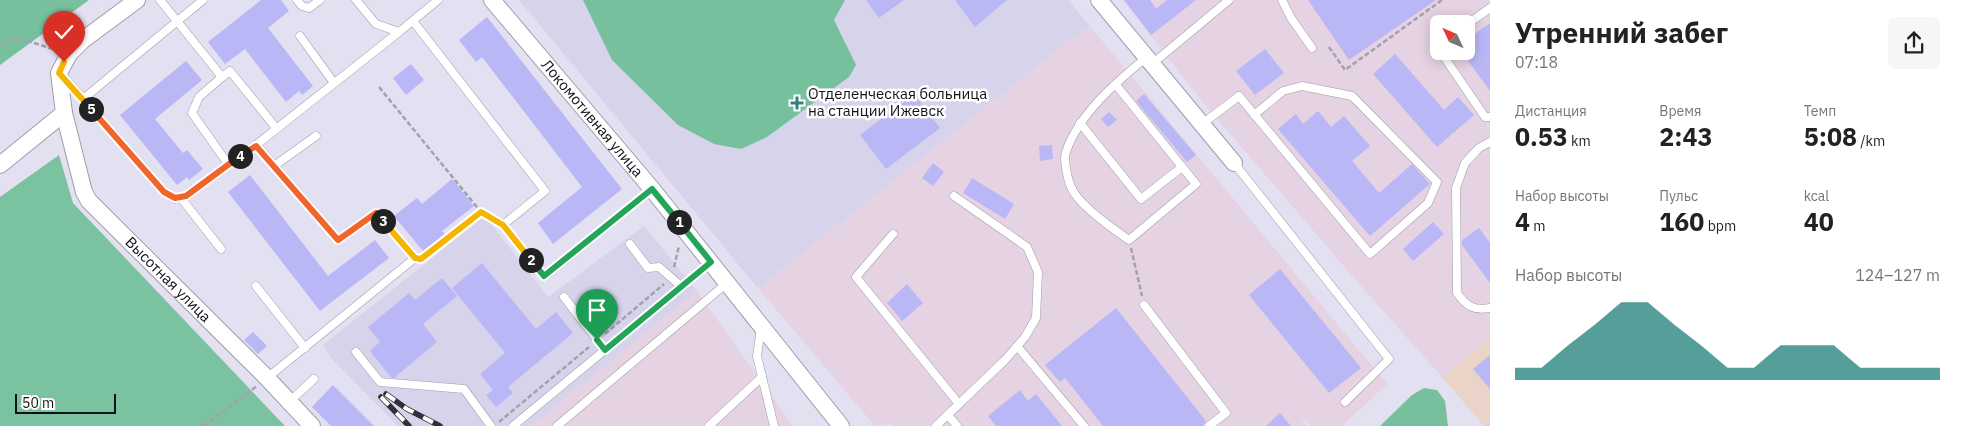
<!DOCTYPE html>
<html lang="ru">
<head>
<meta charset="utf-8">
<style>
	body { margin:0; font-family:"IBM Plex Sans",sans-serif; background:#f6f6f6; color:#222; height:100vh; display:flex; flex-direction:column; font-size:19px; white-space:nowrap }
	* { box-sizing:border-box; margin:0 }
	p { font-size:16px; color:#767676 }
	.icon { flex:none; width:28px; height:28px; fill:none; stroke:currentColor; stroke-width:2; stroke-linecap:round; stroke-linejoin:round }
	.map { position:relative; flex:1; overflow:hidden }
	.panel { display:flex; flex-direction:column; background:#fff; width:475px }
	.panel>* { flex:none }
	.needle { width:32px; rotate:314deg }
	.buttons { position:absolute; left:1430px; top:15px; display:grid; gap:10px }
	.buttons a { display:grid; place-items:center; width:45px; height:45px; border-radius:8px; background:#fff; box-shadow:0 2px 12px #0003; font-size:25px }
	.scale { position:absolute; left:15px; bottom:12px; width:101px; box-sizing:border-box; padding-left:5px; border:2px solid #121117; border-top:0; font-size:14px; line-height:18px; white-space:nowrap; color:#121117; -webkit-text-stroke:4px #fff; paint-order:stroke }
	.pin { position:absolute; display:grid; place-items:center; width:42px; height:42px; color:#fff; margin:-51px -21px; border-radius:50% 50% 50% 0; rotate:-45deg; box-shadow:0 0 5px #0007 }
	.pin .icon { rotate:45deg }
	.km { position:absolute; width:25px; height:25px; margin:-12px; border-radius:50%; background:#222; color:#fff; font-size:14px; line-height:25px; text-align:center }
	.round { display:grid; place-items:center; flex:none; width:52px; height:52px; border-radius:8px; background:#f6f6f6 }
	.head { display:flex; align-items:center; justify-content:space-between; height:85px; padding:0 25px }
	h1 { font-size:28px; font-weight:700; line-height:38px }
	.figures { display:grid; grid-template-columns:repeat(3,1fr); gap:8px; height:85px; padding:5px 25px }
	.figures div { display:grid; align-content:center }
	.figures b { font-size:25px; font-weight:700 }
	.figures small { font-size:14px; font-weight:400 }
	.figures p { font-size:14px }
	.chart { height:140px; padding:10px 25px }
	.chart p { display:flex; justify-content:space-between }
	.chart svg { width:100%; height:90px; margin-top:5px; fill:#0f766e; opacity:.7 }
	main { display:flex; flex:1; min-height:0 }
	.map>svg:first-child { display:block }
	.commercial { fill:#ead4c8 }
	.industrial { fill:#e5d2e3; fill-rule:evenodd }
	.built { fill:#d6d3ea }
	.green { fill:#7bc3a0 }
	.forest { fill:#77c09d }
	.building { fill:#b9b7f6 }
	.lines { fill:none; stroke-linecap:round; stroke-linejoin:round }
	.lane-casing { stroke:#9f9dac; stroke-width:9 }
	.street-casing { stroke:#9f9dac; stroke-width:18 }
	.path { stroke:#a3a1ae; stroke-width:2.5; stroke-dasharray:5 2.5; stroke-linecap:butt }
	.lane { stroke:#fff; stroke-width:8 }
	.street { stroke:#fff; stroke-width:16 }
	.rail-casing { stroke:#313037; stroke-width:5.5 }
	.rail { stroke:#fff; stroke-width:4; stroke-dasharray:11; stroke-linecap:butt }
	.split-1-casing { stroke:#fff; stroke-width:10 }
	.split-2-casing { stroke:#fff; stroke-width:10 }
	.split-3-casing { stroke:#fff; stroke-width:10 }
	.split-4-casing { stroke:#fff; stroke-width:10 }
	.split-5-casing { stroke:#fff; stroke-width:10 }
	.split-6-casing { stroke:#fff; stroke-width:10 }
	.split-1 { stroke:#22a559; stroke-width:6 }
	.split-2 { stroke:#22a559; stroke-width:6 }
	.split-3 { stroke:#f5b400; stroke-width:6 }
	.split-4 { stroke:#f0652b; stroke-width:6 }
	.split-5 { stroke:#f0652b; stroke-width:6 }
	.split-6 { stroke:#f5b400; stroke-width:6 }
	.poi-dot { fill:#38807b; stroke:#fff; stroke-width:2 }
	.labels { text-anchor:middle; stroke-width:5; stroke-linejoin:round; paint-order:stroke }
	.poi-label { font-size:15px; fill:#121117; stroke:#fff; text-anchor:start }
	.street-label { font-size:15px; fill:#121117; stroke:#fff }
</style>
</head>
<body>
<main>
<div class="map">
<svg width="1490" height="426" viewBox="0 0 1490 426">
	<rect width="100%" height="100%" fill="#e3e0f1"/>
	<path class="commercial" d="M1490,337v89h-6l-42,-49z"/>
	<g class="industrial">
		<path d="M1123,0h367v337l-48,40 -81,-91 -159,-185zM1439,24h27v27h-27z"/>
		<path d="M1089,25l298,359 -45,42h-32l-15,-16 12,16h-414l-2,-2 -16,2 -117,-138z"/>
		<path d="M697,291l96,135h-262z"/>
	</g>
	<g class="built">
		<path d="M519,0h549l21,25 -331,263z"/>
		<path d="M485,216l63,81 96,-71 53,65 -166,135h-133l-66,-67 -9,-14z"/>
	</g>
	<path class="green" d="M59,155l14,48 212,223h-285v-229z"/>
	<g class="forest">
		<path d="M0,0h89l-89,65z"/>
		<path d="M583,0h262l-11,20 22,45 -7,12 -82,60 -26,12 -27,-5 -36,-19 -66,-65z"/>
		<path d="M1424,388l13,2 8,11 3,25h-68l32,-31z"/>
	</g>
	<g class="building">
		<path d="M261,0h20l8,11 -21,17 45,58 -11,9 -3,-4 -13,11 -41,-53 -20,15 -17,-22z"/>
		<path d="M866,0h38l-25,18z"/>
		<path d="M955,0h52l-32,27z"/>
		<path d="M1124,0h26l6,9 11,-9h29l-45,35z"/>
		<path d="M1308,0h128l-87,60z"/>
		<path d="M487,17l135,172 -69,55 -15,-21 44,-36 -100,-130 -6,5 -17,-22z"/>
		<path d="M1490,23v68l-29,-40h5v-11z"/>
		<path d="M1265,49l19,24 -29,22 -19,-24z"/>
		<path d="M1395,54l49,56 14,-13 16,18 -37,32 -64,-73z"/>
		<path d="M186,61l16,19 -47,39 28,34 4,-3 16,19 -14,11 -2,-3 -10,8 -57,-70z"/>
		<path d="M411,64l13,16 -18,15 -13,-17z"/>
		<path d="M914,94l26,34 -54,41 -26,-34z"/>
		<path d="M1144,94l52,61 -9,7 -51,-61z"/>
		<path d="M1318,111l13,16 13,-11 26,30 -18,15 27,32 33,-29 18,20 -60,52 -92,-107 18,-15 7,10z"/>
		<path d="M1109,112l8,8 -9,7 -7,-8z"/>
		<path d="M1052,145l1,14 -13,2 -1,-15z"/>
		<path d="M933,163l11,9 -11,14 -11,-8z"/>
		<path d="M250,175l78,101 47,-36 14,18 -69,53 -92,-119z"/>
		<path d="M972,178l42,26 -9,15 -42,-26z"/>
		<path d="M452,179l22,27 -32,25 3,3 -22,17 -29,-35 23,-18 5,6z"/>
		<path d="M1433,222l11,12 -31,27 -10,-12z"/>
		<path d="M1479,228l11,15v40l-28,-38v-5z"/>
		<path d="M482,263l54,66 20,-17 17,21 -65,54 5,6 -17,14 -10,-12 7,-5 -13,-16 25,-21 -53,-65z"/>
		<path d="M1280,269l81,99 -32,25 -80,-98z"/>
		<path d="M442,278l15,18 -34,28 14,18 -43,36 -3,-1 -21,-26 10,-9 -12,-15 41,-34 6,7z"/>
		<path d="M907,284l16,19 -21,18 -15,-18z"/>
		<path d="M1116,308l90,113 -3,5h-100l-38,-48 -5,4 -15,-17z"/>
		<path d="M253,332l14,14 -9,8 -14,-14z"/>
		<path d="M1490,355v34l-17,-20z"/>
		<path d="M333,385l41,41h-43l-19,-19z"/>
		<path d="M1020,390l8,11 8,-7 26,32h-66l-8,-10z"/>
		<path d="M1280,413l11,13h-25z"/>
	</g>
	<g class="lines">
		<defs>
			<g id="lane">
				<path d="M160,0l62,77 -23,20 -7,16 36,51"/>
				<path d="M297,0l5,6 7,2 11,-8"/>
				<path d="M356,0l20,24 23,8 39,-32"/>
				<path d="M1282,0l9,18 21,30"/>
				<path d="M413,21l132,170 -42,34 42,51 107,-87"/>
				<path d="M1466,25l24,-17"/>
				<path d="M300,36l34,47"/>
				<path d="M1439,44l-2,2 2,3"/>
				<path d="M1440,51l45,66h5"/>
				<path d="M1152,64l77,-64"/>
				<path d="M63,76l101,116 11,7 11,-3 70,-51 82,95 38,-27 39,45 -148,120"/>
				<path d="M222,77l8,-6 46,57"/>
				<path d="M1116,85l80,99 -67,56c-16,-11 -49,-34 -57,-51 -4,-7 -9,-30 -6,-37 12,-37 51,-71 81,-95"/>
				<path d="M83,99l120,-99"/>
				<path d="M1080,123l61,76 41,-32"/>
				<path d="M1202,124l37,-28 131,158 58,-51 9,-21 -85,-86 -50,-10 -19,5 -29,24"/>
				<path d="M1490,142l-11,6 -14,15 -9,25 1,105c9,13 17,18 33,15"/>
				<path d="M256,145l143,-113"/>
				<path d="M1234,163l155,196 -44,43"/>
				<path d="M274,166l42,-30"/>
				<path d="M181,198l40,51"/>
				<path d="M893,234l-37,43 103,127"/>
				<path d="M630,244l18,24 11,-1 23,20"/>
				<path d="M256,286l49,62"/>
				<path d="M564,297l41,53"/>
				<path d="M1144,305l82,108 -17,13"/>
				<path d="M761,328l-4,28 17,70"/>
				<path d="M1017,346l67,80"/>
				<path d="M356,352l24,30 84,7 27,37"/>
				<path d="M289,402l25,-23"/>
				<path d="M948,415l9,11"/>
				<path d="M513,426l198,-164"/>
				<path d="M557,426l170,-143"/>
				<path d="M709,426l53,-49"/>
				<path d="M936,426l69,-66 20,-23 11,-19 2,-46 -11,-25 -73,-51"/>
			</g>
			<g id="street">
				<path id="s1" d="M137,0l-54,40 -14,14 -10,19 5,40 20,79 5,9 178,177 45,48"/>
				<path id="s2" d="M492,0l160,189 189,237"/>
				<path d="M1099,0l135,163"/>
				<path d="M0,165l64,-52"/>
			</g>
		</defs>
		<use href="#lane" class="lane-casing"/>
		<use href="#street" class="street-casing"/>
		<g class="path">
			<path d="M0,46l15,-9 41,13"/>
			<path d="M1329,47l16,23 97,-70"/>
			<path d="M379,87l102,125 15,9"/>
			<path d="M1131,248l11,48"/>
			<path d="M425,256l56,-44"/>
			<path d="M674,267l5,-21"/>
			<path d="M605,334l59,-50"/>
			<path d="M499,422l90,-75"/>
			<path d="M204,426l53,-40"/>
		</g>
		<use href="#lane" class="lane"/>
		<use href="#street" class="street"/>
		<defs>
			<g id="rail">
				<path d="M386,394l21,15 33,17"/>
				<path d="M381,397l28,29"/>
			</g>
		</defs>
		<use href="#rail" class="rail-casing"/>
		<use href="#rail" class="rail"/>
	</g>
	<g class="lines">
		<defs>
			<path id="split-1" d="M597,340l8,10 106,-88 -32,-40"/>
			<path id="split-2" d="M531,260l13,16 108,-87 27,33"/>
			<path id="split-3" d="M383,221l32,37 6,1 60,-47 22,13 28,35"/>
			<path id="split-4" d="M240,156l16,-10 82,94 38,-27 7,8"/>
			<path id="split-5" d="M91,109l73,83 11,6 11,-2 54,-40"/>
			<path id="split-6" d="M64,62l-5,11 32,36"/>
		</defs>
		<use href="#split-1" class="split-1-casing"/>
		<use href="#split-2" class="split-2-casing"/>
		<use href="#split-3" class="split-3-casing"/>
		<use href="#split-4" class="split-4-casing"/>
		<use href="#split-5" class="split-5-casing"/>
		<use href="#split-6" class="split-6-casing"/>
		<use href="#split-1" class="split-1"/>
		<use href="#split-2" class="split-2"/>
		<use href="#split-3" class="split-3"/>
		<use href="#split-4" class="split-4"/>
		<use href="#split-5" class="split-5"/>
		<use href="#split-6" class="split-6"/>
	</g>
	<path class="poi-dot" d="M794.5 95.5h5v5h5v5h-5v5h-5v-5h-5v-5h5z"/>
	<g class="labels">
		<g class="poi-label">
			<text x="808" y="99">Отделенческая больница<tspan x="808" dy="17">на станции Ижевск</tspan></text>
		</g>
		<g class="street-label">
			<text dy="5" stroke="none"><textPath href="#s2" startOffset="155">Локомотивная улица</textPath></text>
			<text dy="5" stroke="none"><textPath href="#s1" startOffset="352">Высотная улица</textPath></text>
		</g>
	</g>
</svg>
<div class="buttons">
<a><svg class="needle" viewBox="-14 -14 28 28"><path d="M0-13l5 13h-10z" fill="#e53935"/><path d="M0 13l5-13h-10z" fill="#767676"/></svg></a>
</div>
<div class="scale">50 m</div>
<div class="pin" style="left:597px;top:340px;background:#1e9e55"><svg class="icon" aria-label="arrive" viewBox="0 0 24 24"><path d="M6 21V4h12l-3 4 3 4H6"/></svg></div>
<div class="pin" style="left:64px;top:62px;background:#d93025"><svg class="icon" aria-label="check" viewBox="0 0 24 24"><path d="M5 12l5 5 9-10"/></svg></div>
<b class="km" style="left:679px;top:222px">1</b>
<b class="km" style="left:531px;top:260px">2</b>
<b class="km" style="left:383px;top:221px">3</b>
<b class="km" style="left:240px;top:156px">4</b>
<b class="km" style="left:91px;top:109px">5</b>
</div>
<section class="panel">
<div class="head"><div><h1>Утренний забег</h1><p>07:18</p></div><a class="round"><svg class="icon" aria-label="share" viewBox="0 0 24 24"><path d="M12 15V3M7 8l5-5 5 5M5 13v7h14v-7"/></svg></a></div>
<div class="figures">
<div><p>Дистанция</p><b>0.53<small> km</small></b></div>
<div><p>Время</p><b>2:43</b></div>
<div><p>Темп</p><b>5:08<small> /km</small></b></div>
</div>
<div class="figures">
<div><p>Набор высоты</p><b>4<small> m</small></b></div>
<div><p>Пульс</p><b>160<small> bpm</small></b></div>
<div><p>kcal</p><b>40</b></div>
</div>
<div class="chart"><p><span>Набор высоты</span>124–127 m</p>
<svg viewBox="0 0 160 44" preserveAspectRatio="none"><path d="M0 44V38L10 38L20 27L30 17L40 6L50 6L60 17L70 27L80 38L90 38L100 27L110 27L120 27L130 38L140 38L150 38L160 38V44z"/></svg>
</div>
</section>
</main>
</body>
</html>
